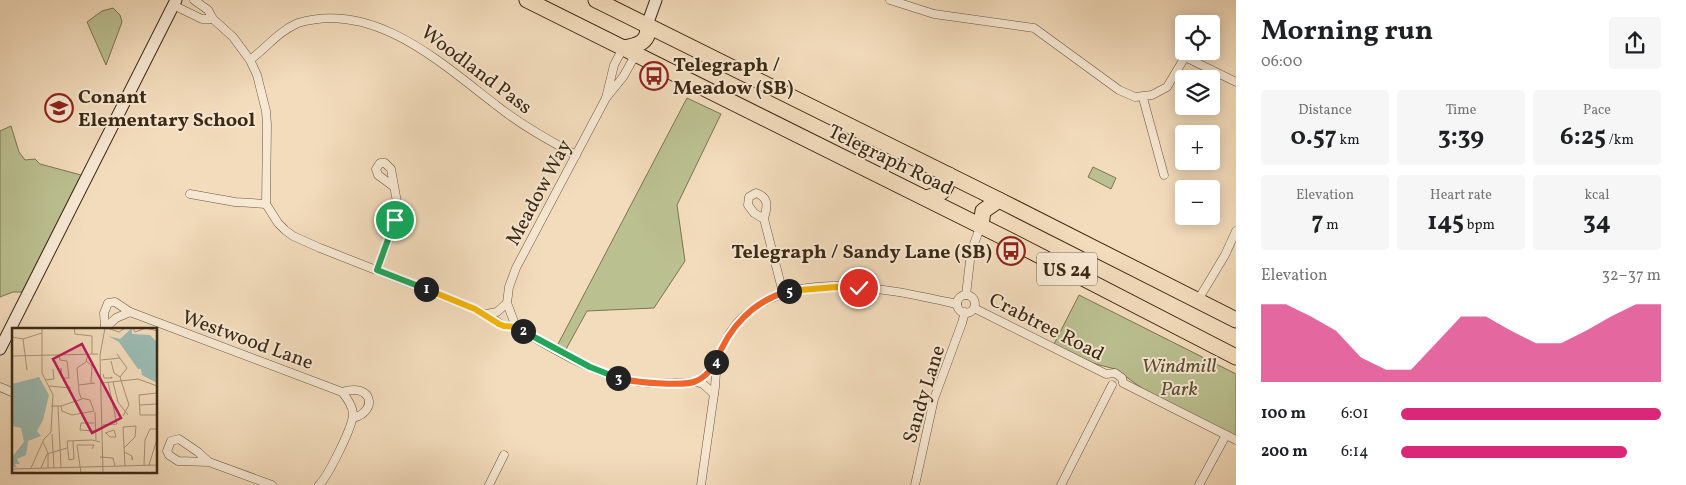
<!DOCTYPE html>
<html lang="en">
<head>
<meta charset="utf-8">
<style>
	body { margin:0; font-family:Vollkorn,serif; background:#f6f6f6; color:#202124; height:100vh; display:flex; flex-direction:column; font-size:19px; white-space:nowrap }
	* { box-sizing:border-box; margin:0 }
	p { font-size:16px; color:#757577 }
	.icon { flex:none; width:28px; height:28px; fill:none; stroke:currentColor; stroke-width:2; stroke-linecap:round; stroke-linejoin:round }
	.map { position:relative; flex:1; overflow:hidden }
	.drawer { display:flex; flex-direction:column; background:#fff; width:450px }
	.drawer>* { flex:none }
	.fabs { position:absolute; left:1175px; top:15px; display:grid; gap:10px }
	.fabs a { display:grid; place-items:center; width:45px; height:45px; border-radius:5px; background:#fff; box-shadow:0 2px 12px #0003; font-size:25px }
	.pin { position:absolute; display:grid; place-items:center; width:42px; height:42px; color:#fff; margin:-21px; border:2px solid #fff; border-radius:50%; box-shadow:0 1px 5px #0007 }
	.km { position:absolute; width:25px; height:25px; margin:-12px; border-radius:50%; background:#222; color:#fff; font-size:14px; line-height:25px; text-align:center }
	.round { display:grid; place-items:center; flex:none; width:52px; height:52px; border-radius:5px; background:#f6f6f6 }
	.summary { display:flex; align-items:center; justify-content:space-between; height:85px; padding:0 25px }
	h1 { font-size:28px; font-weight:700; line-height:38px }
	.stats { display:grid; grid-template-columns:repeat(3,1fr); gap:8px; height:85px; padding:5px 25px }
	.stats div { display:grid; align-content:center; border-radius:5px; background:#f6f6f6; text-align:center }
	.stats b { font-size:25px; font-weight:700 }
	.stats small { font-size:14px; font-weight:400 }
	.stats p { font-size:14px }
	.chart { height:140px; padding:10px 25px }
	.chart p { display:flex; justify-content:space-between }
	.chart svg { width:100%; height:90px; margin-top:5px; fill:#db2777; opacity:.7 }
	ul { padding:0 25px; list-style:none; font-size:16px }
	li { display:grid; grid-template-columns:80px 60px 1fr; align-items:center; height:38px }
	li i { height:12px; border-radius:6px; background:#db2777 }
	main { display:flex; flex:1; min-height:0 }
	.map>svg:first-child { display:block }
	.green { fill:#bbc091; stroke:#7c7452 }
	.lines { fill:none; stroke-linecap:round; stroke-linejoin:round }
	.street-casing { stroke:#6a563e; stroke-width:9 }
	.secondary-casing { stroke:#3c2914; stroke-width:13 }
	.highway-casing { stroke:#3c2914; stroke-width:17 }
	.street { stroke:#f7e8d3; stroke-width:8 }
	.secondary { stroke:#f7e8d3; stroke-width:11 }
	.highway { stroke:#f3dcbc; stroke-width:15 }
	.split-1-casing { stroke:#fff; stroke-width:10 }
	.split-2-casing { stroke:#fff; stroke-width:10 }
	.split-3-casing { stroke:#fff; stroke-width:10 }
	.split-4-casing { stroke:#fff; stroke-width:10 }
	.split-5-casing { stroke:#fff; stroke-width:10 }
	.split-6-casing { stroke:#fff; stroke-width:10 }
	.split-1 { stroke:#22a559; stroke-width:6 }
	.split-2 { stroke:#f5b400; stroke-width:6 }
	.split-3 { stroke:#22a559; stroke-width:6 }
	.split-4 { stroke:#f0652b; stroke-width:6 }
	.split-5 { stroke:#f0652b; stroke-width:6 }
	.split-6 { stroke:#f5b400; stroke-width:6 }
	.labels { text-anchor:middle; stroke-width:4; stroke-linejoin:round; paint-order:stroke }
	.shield { fill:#f7e8d3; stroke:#74624d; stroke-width:1 }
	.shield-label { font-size:19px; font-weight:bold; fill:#3c2914 }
	.poi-label { font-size:20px; font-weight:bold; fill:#3c2914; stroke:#f7e8d3; text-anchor:start }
	.street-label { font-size:20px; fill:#3c2914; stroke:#f7e8d3 }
	.park-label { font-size:20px; font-style:italic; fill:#5c4f33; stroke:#f7e8d3 }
	.inset-road { fill:none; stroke:#aa9479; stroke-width:1 }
	.view { fill:#c2185b; fill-opacity:0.15; stroke:#c2185b; stroke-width:2.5 }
	.inset-edge { fill:none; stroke:#3c2914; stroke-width:2.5 }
</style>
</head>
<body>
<main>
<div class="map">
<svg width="1236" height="485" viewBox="0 0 1236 485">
	<rect width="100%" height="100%" fill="#f3dcbc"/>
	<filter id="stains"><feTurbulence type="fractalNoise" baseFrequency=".004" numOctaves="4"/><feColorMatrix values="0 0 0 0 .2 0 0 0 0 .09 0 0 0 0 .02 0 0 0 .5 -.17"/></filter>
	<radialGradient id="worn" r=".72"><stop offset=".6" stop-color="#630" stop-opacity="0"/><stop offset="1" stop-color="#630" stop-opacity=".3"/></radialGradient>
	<g class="green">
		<path d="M113,8l7,7 2,7 -16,43 -19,-43 15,-11z"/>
		<path d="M687,98l34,16 -44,91 8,56 -31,47 -67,3 -22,40 -8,-5z"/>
		<path d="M11,126l8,26 6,8 10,-1 5,5 41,11 -59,117h-9l-13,5v-166z"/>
		<path d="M1093,167l23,11 -5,11 -23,-12z"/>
		<path d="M1079,295l157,79v63l-90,-46 -31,-22 -23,-6 -38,-19z"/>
	</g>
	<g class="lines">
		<defs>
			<g id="street">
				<path d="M194,0l14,10 5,9 20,18 17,23 7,15 9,36 1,14 -1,79 12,19 7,7 8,6 27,12 155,61 29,17 12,1c31,18 76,46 111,53 22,5 46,3 69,2 6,-5 15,-11 19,-18 3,-5 4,-10 6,-14 5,-12 12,-23 21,-32 54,-52 150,-28 215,-14"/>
				<path d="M890,0l44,14 100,14 85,62 16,7 17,-2 15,-8 18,-30 51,25"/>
				<path d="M173,5l29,14h11"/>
				<path d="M623,48l-9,17 -8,33 17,-21 13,-23"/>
				<path d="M250,60c16,-12 29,-29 48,-37 76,-23 143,40 198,82 25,20 52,35 80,50"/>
				<path d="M1143,98l21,77"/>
				<path d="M190,194l45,8 31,2"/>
				<path d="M764,219l-10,-6 -6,-8 1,-8 7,-4c14,5 11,14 8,26l19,74"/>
				<path d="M377,270l17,-45 3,-23 -6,-33 -6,-6h-5l-4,6 2,6 15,11"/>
				<path d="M966,295l5,-43 10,-27"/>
				<circle cx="966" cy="304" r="9"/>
				<path d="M1198,300l27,-45 11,-24"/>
				<path d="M974,308l132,66 9,-1 7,5 1,5 113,57"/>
				<path d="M486,314l11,-2 10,-9"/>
				<path d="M516,327l-9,-24 2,-16 7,-19 90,-170"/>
				<path d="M105,328l-1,-15 4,-10 7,-1 15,10"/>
				<path d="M104,329l12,-11 14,-6 212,80c5,6 10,13 11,21 1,12 -25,63 -34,72"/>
				<path d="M696,382l7,2 11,10"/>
				<path d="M0,387l14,6"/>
				<path d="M342,392c30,-10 37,19 11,26"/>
				<path d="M209,462l-11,-10 -19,-13 -8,2 -4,10 2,4 9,6 31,1 63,23"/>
				<path d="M489,485l15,-30"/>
				<path d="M701,485l14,-98 1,-15 -1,-7"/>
				<path d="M915,485l19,-86 28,-76 3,-11"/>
				<path d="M1061,485l51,-100"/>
				<path d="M1199,485l27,-50"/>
			</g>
			<g id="secondary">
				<path d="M647,25l9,-25"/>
				<path d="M0,349l176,-349"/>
			</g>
			<g id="highway">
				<path d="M527,0l488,243 221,114"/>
				<path d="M596,0l403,200 237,120"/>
				<path d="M623,48c14,-2 28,-6 24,-23"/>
				<path d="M926,198c16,-4 20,-6 23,-23"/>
				<path d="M981,225l2,-14 16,-11"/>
			</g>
		</defs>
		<use href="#street" class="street-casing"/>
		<use href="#secondary" class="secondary-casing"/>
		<use href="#highway" class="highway-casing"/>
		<use href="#street" class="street"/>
		<use href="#secondary" class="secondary"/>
		<use href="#highway" class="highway"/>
	</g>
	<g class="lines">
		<defs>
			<path id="split-1" d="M395,220l-18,50 49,19"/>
			<path id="split-2" d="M426,289l49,20 24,15 5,2 12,1 7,4"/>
			<path id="split-3" d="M523,331l67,36 28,11"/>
			<path id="split-4" d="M618,378c14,4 67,9 78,3 8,-3 16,-12 20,-19"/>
			<path id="split-5" d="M716,362c12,-34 37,-61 73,-71"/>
			<path id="split-6" d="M789,291l47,-4 23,1"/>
		</defs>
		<use href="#split-1" class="split-1-casing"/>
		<use href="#split-2" class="split-2-casing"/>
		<use href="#split-3" class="split-3-casing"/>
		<use href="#split-4" class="split-4-casing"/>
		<use href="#split-5" class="split-5-casing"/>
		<use href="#split-6" class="split-6-casing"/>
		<use href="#split-1" class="split-1"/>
		<use href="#split-2" class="split-2"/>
		<use href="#split-3" class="split-3"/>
		<use href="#split-4" class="split-4"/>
		<use href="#split-5" class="split-5"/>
		<use href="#split-6" class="split-6"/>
	</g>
	<defs>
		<symbol id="bus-ring" viewBox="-11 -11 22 22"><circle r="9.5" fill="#f7e8d3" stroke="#8f2418" stroke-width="1.5"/><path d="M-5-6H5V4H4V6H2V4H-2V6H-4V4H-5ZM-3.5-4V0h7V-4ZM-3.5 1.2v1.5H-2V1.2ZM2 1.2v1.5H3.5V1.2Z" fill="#8f2418"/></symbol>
		<symbol id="school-ring" viewBox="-11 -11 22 22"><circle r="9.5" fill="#f7e8d3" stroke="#8f2418" stroke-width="1.5"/><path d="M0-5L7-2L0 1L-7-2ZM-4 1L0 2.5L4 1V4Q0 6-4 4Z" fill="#8f2418"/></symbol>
	</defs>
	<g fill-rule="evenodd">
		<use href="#bus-ring" x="638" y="60" width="32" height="32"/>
		<use href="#school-ring" x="43" y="92" width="32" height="32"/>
		<use href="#bus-ring" x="995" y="235" width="32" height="32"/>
	</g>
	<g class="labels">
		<rect class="shield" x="1037" y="252.5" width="60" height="33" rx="4"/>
		<g class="shield-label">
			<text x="1067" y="276">US 24</text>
		</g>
		<g class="poi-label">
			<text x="673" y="71">Telegraph /<tspan x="673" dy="23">Meadow (SB)</tspan></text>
			<text x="78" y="103">Conant<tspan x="78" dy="23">Elementary School</tspan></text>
			<text x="992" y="258" text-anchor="end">Telegraph / Sandy Lane (SB)</text>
		</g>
		<g class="street-label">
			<text transform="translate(477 69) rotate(37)" y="7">Woodland Pass</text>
			<text transform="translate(891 159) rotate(26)" y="7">Telegraph Road</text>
			<text transform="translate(538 192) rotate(-62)" y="7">Meadow Way</text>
			<text transform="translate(1047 326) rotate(27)" y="7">Crabtree Road</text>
			<text transform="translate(248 339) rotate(20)" y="7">Westwood Lane</text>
			<text transform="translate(923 394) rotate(-73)" y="7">Sandy Lane</text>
		</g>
		<g class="park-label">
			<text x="1179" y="372">Windmill<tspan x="1179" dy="23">Park</tspan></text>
		</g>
	</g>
	<g transform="translate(12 328)">
		<rect width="145" height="145" fill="#f3dcbc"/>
		<path d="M120,0v6l18,1 7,7v41l-15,-8 -1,-6h-3l-19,-27 -11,-6 12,3zM27,49l10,18 -6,25 -6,11 4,5 -13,5 -2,14 -9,4 3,5h-5l2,4 -5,-2v-9l12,-15 -3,-14 -9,-2v-42z" fill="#9bbbb3"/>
		<path class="inset-road" d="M62,0l1,6 17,2v18M95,0l12,4 6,-4M121,0l2,4 11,-4 11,3M0,9l11,2 19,-6M11,11l4,31M76,26l-2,8 -9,6 2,24 2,6 9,2 4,11M105,26l10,14 -7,9 9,28 -6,11M47,27l1,5 7,1 2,17h-7l-1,-10v3M0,28l86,-2M89,32l19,-2M74,33l6,5 -1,17M99,33l3,12 6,4M91,46l1,4h8v-1l-2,1M33,52l9,-1 -1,-10M101,54l5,20 10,13M90,55l36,-4 19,7M67,57l16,-2M37,58l22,2M145,65l-18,2 1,20h17M128,77l17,-1M39,78h10l1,5 10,4 22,-4M46,78l3,62M49,78l21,-7M83,84l1,28M82,95h-13l-1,7 15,1M91,97l14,-1 -9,-42M93,105l9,-3 2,7h-6l-4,-4M40,106l2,34M61,113l1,18 -5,1 -2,-19 25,-1 8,2M31,114l5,11v15M112,120l11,-11 1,-11 -13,1 2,39M112,124l8,4v2l1,1 -1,1v-3M88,129l13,1 2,8M132,137l1,-25 5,-11h7M137,137l8,-26M19,140l13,-29 7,-7 2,-37 -11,-22v-45M29,140l6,-14 20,-6M0,141l145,-4M69,145l-4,-28h17l-2,4M91,145l-3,-118 5,-27"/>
		<path class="view" d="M70,16l39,74 -29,15 -39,-74z"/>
		<rect width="145" height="145" class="inset-edge"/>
	</g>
	<rect width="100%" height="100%" filter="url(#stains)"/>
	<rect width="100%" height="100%" fill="url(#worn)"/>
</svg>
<div class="fabs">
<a><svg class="icon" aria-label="locate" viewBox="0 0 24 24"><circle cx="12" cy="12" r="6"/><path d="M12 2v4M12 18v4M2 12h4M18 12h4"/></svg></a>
<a><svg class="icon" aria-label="layers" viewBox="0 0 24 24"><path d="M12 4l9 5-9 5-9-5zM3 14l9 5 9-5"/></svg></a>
<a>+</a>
<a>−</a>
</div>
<div class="pin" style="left:395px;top:220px;background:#1e9e55"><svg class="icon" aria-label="arrive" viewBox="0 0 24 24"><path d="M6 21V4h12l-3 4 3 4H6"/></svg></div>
<div class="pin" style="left:859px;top:288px;background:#d93025"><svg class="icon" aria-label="check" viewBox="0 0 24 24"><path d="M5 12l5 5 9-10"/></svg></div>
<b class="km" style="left:426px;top:289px">1</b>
<b class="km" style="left:523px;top:331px">2</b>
<b class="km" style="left:618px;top:378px">3</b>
<b class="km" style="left:716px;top:362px">4</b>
<b class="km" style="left:789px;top:291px">5</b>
</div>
<section class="drawer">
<div class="summary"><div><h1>Morning run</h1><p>06:00</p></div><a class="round"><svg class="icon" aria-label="share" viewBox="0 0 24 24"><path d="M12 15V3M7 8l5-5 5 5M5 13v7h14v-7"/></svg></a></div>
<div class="stats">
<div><p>Distance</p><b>0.57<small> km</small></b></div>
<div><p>Time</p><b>3:39</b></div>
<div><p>Pace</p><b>6:25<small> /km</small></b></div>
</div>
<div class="stats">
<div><p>Elevation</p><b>7<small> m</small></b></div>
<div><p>Heart rate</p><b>145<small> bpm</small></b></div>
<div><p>kcal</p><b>34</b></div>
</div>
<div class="chart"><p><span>Elevation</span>32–37 m</p>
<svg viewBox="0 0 160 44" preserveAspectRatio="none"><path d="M0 44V6L10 6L20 12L30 19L40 32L50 38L60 38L70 25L80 12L90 12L100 19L110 25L120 25L130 19L140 12L150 6L160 6V44z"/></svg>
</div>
<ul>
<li><b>100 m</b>6:01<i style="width:100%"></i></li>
<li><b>200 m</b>6:14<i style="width:87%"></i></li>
</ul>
</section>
</main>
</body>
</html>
